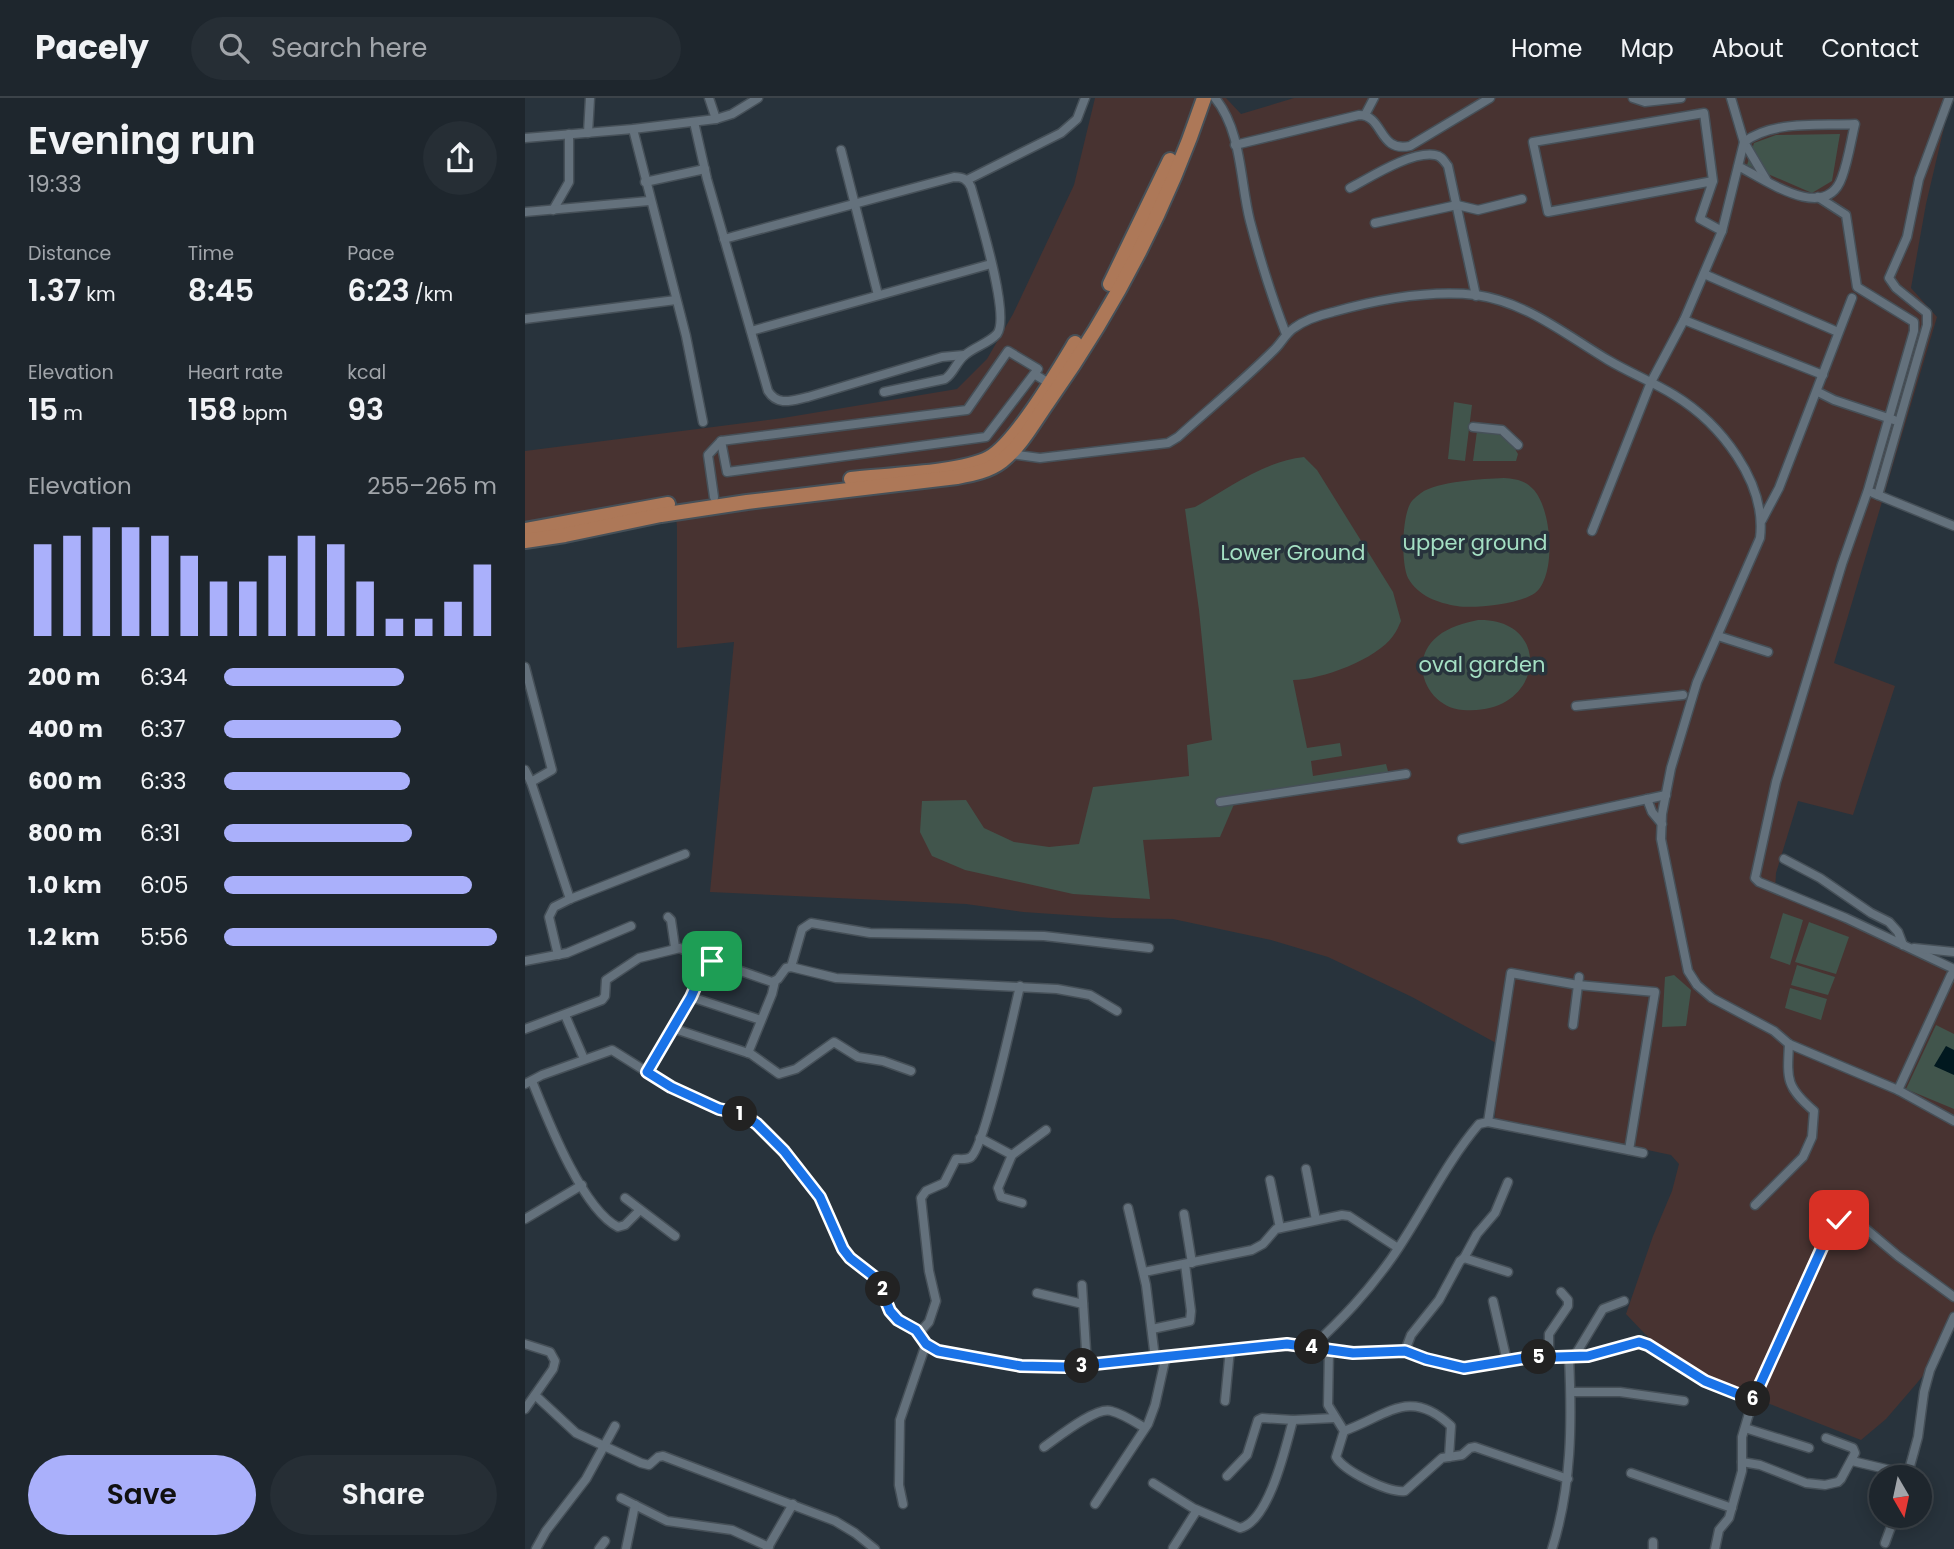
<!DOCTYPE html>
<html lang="en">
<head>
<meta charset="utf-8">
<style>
	body { margin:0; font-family:Poppins,sans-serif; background:#262e35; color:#f1f3f6; height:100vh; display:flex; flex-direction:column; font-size:26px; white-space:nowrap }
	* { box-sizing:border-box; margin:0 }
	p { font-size:23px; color:#a1a5aa }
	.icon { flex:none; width:38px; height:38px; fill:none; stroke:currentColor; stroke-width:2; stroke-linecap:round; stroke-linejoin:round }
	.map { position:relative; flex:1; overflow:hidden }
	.panel { display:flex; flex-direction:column; background:#1e262d; width:525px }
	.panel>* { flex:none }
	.needle { width:46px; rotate:171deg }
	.tools { position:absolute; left:1344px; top:1367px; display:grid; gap:14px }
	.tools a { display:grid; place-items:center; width:63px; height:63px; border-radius:50%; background:#1e262d; box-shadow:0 4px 18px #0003,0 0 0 2px #3c4349; font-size:35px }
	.pin { position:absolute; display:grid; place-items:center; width:60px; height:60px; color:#fff; margin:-30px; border-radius:14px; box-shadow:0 4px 10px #0006 }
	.km { position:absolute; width:35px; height:35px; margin:-18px; border-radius:50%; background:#222; color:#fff; font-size:19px; line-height:35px; text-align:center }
	.round { display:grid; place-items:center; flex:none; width:74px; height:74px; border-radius:37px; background:#262e35 }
	.summary { display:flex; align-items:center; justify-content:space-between; height:119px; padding:0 28px }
	h1 { font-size:38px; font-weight:600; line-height:52px }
	.metrics { display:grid; grid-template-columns:repeat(3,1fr); gap:10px; height:119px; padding:7px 28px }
	.metrics div { display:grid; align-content:center }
	.metrics b { font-size:30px; font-weight:600 }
	.metrics small { font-size:19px; font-weight:400 }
	.metrics p { font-size:19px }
	.chart { height:196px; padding:14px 28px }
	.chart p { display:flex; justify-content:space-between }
	.chart svg { width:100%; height:126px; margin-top:7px; stroke:#aab0fb; stroke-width:6 }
	.button { display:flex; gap:14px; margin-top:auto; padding:14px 28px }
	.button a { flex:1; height:80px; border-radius:42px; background:#aab0fb; color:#111; font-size:28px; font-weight:600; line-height:80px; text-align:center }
	.button a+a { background:#262e35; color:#f1f3f6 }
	ul { padding:0 28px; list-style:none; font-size:23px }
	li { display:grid; grid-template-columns:112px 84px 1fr; align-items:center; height:52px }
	li i { height:18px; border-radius:9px; background:#aab0fb }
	header { display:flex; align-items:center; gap:42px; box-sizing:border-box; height:98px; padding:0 35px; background:#1e262d; border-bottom:2px solid #3c4349 }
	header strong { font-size:33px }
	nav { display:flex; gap:38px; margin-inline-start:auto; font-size:24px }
	.search { width:490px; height:63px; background:#262e35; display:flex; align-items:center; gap:18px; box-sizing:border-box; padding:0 24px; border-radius:38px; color:#a1a5aa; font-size:26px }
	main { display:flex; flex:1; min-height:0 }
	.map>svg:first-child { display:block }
	.education { fill:#483331 }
	.green { fill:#41554c }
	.water { fill:#01181f }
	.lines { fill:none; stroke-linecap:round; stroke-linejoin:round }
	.minor-casing { stroke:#465058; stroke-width:11 }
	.trunk-casing { stroke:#465058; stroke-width:18 }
	.minor { stroke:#64717c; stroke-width:8 }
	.trunk { stroke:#ad7858; stroke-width:14 }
	.route-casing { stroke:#fff; stroke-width:14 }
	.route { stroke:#1a73e8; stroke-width:9 }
	.labels { text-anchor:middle; stroke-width:7; stroke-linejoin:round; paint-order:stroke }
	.park-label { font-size:21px; fill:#a4dfc3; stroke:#28333c }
</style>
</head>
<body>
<header>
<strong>Pacely</strong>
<div class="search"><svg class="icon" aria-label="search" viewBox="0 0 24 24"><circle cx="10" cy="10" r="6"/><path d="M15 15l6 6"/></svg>Search here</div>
<nav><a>Home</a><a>Map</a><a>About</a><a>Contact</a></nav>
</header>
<main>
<section class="panel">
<div class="summary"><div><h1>Evening run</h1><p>19:33</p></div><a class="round"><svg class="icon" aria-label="share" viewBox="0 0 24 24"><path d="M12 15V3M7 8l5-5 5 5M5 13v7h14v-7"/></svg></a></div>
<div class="metrics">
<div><p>Distance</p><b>1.37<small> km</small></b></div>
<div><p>Time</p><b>8:45</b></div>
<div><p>Pace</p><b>6:23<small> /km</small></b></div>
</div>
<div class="metrics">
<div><p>Elevation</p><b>15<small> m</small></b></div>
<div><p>Heart rate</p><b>158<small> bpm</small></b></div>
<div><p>kcal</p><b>93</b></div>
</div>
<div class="chart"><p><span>Elevation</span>255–265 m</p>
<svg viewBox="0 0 160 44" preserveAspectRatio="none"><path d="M5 44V12M15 44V9M25 44V6M35 44V6M45 44V9M55 44V16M65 44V25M75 44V25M85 44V16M95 44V9M105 44V12M115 44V25M125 44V38M135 44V38M145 44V32M155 44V19"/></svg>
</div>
<ul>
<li><b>200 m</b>6:34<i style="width:66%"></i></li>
<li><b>400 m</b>6:37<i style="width:65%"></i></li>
<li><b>600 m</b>6:33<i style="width:68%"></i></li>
<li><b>800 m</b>6:31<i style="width:69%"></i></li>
<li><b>1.0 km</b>6:05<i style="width:91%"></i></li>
<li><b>1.2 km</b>5:56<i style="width:100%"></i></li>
</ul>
<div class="button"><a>Save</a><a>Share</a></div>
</section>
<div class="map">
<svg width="1429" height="1451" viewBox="0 0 1429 1451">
	<rect width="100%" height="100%" fill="#28333c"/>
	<path class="education" d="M570,0h131l15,16 53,-16h657l-25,106 -15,84 26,29 -103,346 61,23 -42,129 -55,-14 -22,72 -1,19 82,34 97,47v355l-8,19 -29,36 -31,36 -25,21 -119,-47 -69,-35 -28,-24 -19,-20 27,-78 19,-45 7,-27 -8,-9 -61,-13 -115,-19 1,-80 -84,-46 -84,-40 -57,-17 -98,-21 -61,-1 -89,-6 -57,-8 -256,-12 24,-250 -57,6v-120l-2,-30 -150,25v-72l258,-33 174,-29 30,-30 26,-45 61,-129z"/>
	<g class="green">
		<path d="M1315,36l-8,47 -20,12 -65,-28 7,-22 22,-8z"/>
		<path d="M929,304l18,3 -7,56 -17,-2z"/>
		<path d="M952,333l29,3 12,20 -2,7h-43z"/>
		<path d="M779,359l13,13 76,122 8,29c-2,4 -4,10 -8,15 -16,23 -72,44 -100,44l14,68 33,-5 2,13 -31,5 2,15 73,-12 3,11 -154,27 -15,35 -77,3 7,59 -77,-5 -108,-24 -33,-14 -12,-24 2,-31 44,-1 18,28 30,14 35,5 30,-3 14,-57 96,-11 -2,-31 25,-5 -13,-130 -14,-101 10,-2c34,-19 69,-46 109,-50z"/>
		<path d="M979,380c11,1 21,2 29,11 19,19 24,87 2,104 -15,11 -61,16 -78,13 -19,-3 -39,-10 -49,-28 -7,-15 -6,-59 2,-74 2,-4 7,-8 11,-11 17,-12 61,-14 83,-15z"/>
		<path d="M953,522c77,-2 66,97 -15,90 -37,-3 -56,-50 -25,-74 11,-9 26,-13 40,-16z"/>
		<path d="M1258,815l20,7 -13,45 -20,-7z"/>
		<path d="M1284,824l40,15 -13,37 -41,-12z"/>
		<path d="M1272,867l38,12 -7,18 -37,-10z"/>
		<path d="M1149,877l17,15 -5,36 -24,1 3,-50z"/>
		<path d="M1265,890l37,11 -6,21 -36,-12z"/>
		<path d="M1411,927l18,9v75l-48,-20z"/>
	</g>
	<path class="water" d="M1421,948l8,4v25l-20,-9z"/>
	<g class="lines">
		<defs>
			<g id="minor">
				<path d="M184,0l7,21"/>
				<path d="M690,0c27,33 25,84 35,123 10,38 22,77 36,113"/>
				<path d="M1108,0l12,4 36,-4"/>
				<path d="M1206,0l13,44 23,39"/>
				<path d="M840,17l9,-17"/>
				<path d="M169,24l13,57 61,212c10,16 25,9 40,6l134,-40 22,-2"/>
				<path d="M108,31l53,207 17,86"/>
				<path d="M63,35l2,-35"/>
				<path d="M0,40l108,-9 83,-10 16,-5 26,-16"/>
				<path d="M710,47l124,-30c25,0 19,38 51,31l80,-48"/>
				<path d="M316,52l37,145"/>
				<path d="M442,82l94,-47 16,-14 8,-21"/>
				<path d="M1188,83l-165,31 -15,-70 171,-29 9,68 -13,38 22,12"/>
				<path d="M120,84l60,-13"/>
				<path d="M825,90c21,-11 61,-37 85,-33 7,1 9,6 13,11l28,130"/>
				<path d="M1293,99l28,18 11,72 57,35v9l-46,159 -26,74 -66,218 -21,96 4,4 87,36 108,51"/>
				<path d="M28,112l16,-28v-48"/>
				<path d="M0,114l124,-11"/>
				<path d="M850,125l82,-18 21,5 44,-11"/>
				<path d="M199,141l230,-62c9,0 13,2 17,10 7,25 40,129 26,147 -8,9 -23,13 -32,21 -9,7 -11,18 -20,24l-61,13"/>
				<path d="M1179,176l134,58"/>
				<path d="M0,221l151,-19"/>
				<path d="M1159,222l139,55"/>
				<path d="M226,233l240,-67"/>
				<path d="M509,276l4,-5 -30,-18 -41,59 -246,31 6,31 259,-35 48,-63 15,9"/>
				<path d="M1293,294l16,8 60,20"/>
				<path d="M948,329l29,3 16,15"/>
				<path d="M485,356l30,4 128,-15 10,-6c32,-29 65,-56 95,-86 8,-7 12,-17 21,-23 11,-8 26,-13 39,-16 43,-12 98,-22 143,-17 50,7 90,40 132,65 22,13 45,22 66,35 46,28 93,87 86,143l-63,144 -26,86 -9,46 -1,25 27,132 9,14 15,13 62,33 15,13 109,46 56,31"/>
				<path d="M1348,395l81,33"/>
				<path d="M1353,397l49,-170v-12l-31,-25 -7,-10 18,-41 12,-58 30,-81"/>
				<path d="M189,399l-6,-42 13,-14"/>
				<path d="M1237,422l17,-32 73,-190"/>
				<path d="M1067,433l59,-149 33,-62 38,-89 22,-89c30,-22 74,-16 111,-18 -4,17 -7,37 -13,53 -16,47 -78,2 -104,-11"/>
				<path d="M1193,538l50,16"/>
				<path d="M0,569l27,103 -21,12"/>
				<path d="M1051,608l107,-11"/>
				<path d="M0,672l6,12 39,117"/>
				<path d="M1122,701l5,13 10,12"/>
				<path d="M695,704l186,-28"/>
				<path d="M937,741l204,-44"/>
				<path d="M1259,761l36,19 51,35 18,9 9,10 5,13"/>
				<path d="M143,819l3,3 4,27"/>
				<path d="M1389,850l40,4"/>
				<path d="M33,857l-9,-38 5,-10 16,-8 115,-45"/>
				<path d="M0,863l42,-8 64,-27"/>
				<path d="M266,869l11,-38 9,-6 59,10 174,3 105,12"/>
				<path d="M166,899l70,23"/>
				<path d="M40,917l19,44"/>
				<path d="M1048,927l6,-48"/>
				<path d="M147,930l79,26 28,20 17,-5 38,-27 24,15 25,4 28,10"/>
				<path d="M0,931l77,-29 3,-4 1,-16 33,-22 41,-10 28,14"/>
				<path d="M223,955l24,-59 3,-13"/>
				<path d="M122,974l44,-75 14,-32 7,-4 60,21 6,-3 8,-11 5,-1 45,11 221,11 33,6 27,16"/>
				<path d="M7,983c15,37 50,128 86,146l7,-2 15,-15"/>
				<path d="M0,986l17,-9 70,-25 59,37 48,22 29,7 9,8 27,27 36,46 23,52 7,9 27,21 13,32 8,9 18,10 10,14 12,7 83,15 45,1 221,-23 57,8 61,-1 59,18 61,-11 63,-2 51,-14 9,3 56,36 49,19"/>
				<path d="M1373,992l53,-115"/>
				<path d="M963,1024l23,-149 67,12 77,7 -26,158"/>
				<path d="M455,1040l32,17"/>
				<path d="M781,1071l10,51"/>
				<path d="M745,1082l10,48"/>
				<path d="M100,1100l50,38"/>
				<path d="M497,1105l-21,-6 -3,-9 14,-33 34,-25"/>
				<path d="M1230,1107l48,-48 9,-20 2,-26c-28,-24 -27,-31 -25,-67"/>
				<path d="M603,1110l18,77 9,73"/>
				<path d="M659,1116l8,49"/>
				<path d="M0,1121l57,-34"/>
				<path d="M939,1160l13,-24 18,-21 13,-31"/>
				<path d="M619,1174l108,-22 11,-6 13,-15 66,-14 7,1 49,32"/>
				<path d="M557,1187l5,81"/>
				<path d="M512,1195l46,11"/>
				<path d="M968,1203l14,60"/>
				<path d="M627,1231l38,-8 1,-10 -6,-47"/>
				<path d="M394,1235l10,-11 7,-21 -7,-30 -8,-73 5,-7 18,-8 12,-24c4,0 11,1 15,-2 14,-11 43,-146 49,-171"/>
				<path d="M0,1246l25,8 5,9 -2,8 -28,40"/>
				<path d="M787,1249c31,-29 54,-53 79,-88 31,-44 53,-94 88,-135l9,-2 155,31"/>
				<path d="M804,1252l-1,55 16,26 -8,26c8,14 52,36 69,34l37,-33 20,-3 8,-7 5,-1 93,32"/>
				<path d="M880,1253l6,-16 28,-35 21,-39 4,-3 44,14"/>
				<path d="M1024,1259v-23l19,-28v-6l-7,-8"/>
				<path d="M1049,1259l29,-48 21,-8"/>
				<path d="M1046,1294h49l64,9"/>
				<path d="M10,1297l41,38 65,30 8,2 9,-8 5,-1 172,65 20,12 20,16"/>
				<path d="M700,1303l5,-52"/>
				<path d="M1220,1330l64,20"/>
				<path d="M819,1333c44,-16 66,-44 107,-5l-2,31"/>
				<path d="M519,1349c13,-9 52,-41 67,-36 12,3 24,11 34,17"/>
				<path d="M1327,1363l55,13"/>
				<path d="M1217,1364l18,3 46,18 19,2 13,-3 3,-3 14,-26 -2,-5 -27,-10"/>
				<path d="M1106,1375l101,35"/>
				<path d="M702,1378l20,-21 11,-35 4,-2 31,2 42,-2"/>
				<path d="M1382,1379l11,-40 6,-45 6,-22 24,-53"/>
				<path d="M628,1385l40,25 47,20c29,-6 46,-82 53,-108"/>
				<path d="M96,1400l46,23 65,9 37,17"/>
				<path d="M378,1406l-4,-19 1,-65 26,-76"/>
				<path d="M570,1406l53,-80 7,-19 11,-49"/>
				<path d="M1128,1444v7"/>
				<path d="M1360,1445l10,-27"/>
				<path d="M648,1450l24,-38"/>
				<path d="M11,1451l10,-18 40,-52 29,-53"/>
				<path d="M74,1451l6,-8"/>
				<path d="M101,1451l9,-44"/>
				<path d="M242,1451l26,-45"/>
				<path d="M1027,1451c20,-63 20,-127 17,-192"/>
				<path d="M1190,1451l4,-19 10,-12 13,-47v-34l11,-37 72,-159 14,-21 8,-7 51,43 56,41"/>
			</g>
			<g id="trunk">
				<path d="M585,186l60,-124"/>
				<path d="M326,381c34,-4 110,-6 138,-21 26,-14 69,-87 86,-115"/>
				<path d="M0,432l143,-26"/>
				<path d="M0,443l40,-6 96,-20 86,-13 210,-25c16,-3 32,-6 45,-16 19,-15 32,-39 46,-59 65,-92 120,-196 156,-304"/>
			</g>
		</defs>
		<use href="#minor" class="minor-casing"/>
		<use href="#trunk" class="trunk-casing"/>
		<use href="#minor" class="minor"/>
		<use href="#trunk" class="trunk"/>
	</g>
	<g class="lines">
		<defs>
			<path id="route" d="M187,863l-7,4 -14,32 -44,75 24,15 48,22 24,5 14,10 27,27 36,46 23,52 7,9 27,21 13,32 8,9 18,10 10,14 12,7 83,15 45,1 221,-23 66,9 52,-2 21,8 38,9 61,-10 63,-2 51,-14 9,3 57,36 48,19 72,-159 14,-21"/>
		</defs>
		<use href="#route" class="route-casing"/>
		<use href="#route" class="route"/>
	</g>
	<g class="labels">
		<g class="park-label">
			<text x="950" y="452">upper ground</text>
			<text x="768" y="462">Lower Ground</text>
			<text x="957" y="574">oval garden</text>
		</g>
	</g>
</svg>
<div class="tools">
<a><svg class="needle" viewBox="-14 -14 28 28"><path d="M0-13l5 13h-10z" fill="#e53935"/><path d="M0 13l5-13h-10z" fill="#a1a5aa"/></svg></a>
</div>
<div class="pin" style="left:187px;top:863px;background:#1e9e55"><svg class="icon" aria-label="arrive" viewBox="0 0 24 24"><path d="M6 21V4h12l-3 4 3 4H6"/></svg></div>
<div class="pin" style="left:1314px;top:1122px;background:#d93025"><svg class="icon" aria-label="check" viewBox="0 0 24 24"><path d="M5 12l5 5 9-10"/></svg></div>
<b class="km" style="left:215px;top:1016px">1</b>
<b class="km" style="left:358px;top:1191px">2</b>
<b class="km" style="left:557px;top:1268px">3</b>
<b class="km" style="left:787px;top:1249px">4</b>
<b class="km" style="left:1014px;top:1259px">5</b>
<b class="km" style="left:1228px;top:1301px">6</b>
</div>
</main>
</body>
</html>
